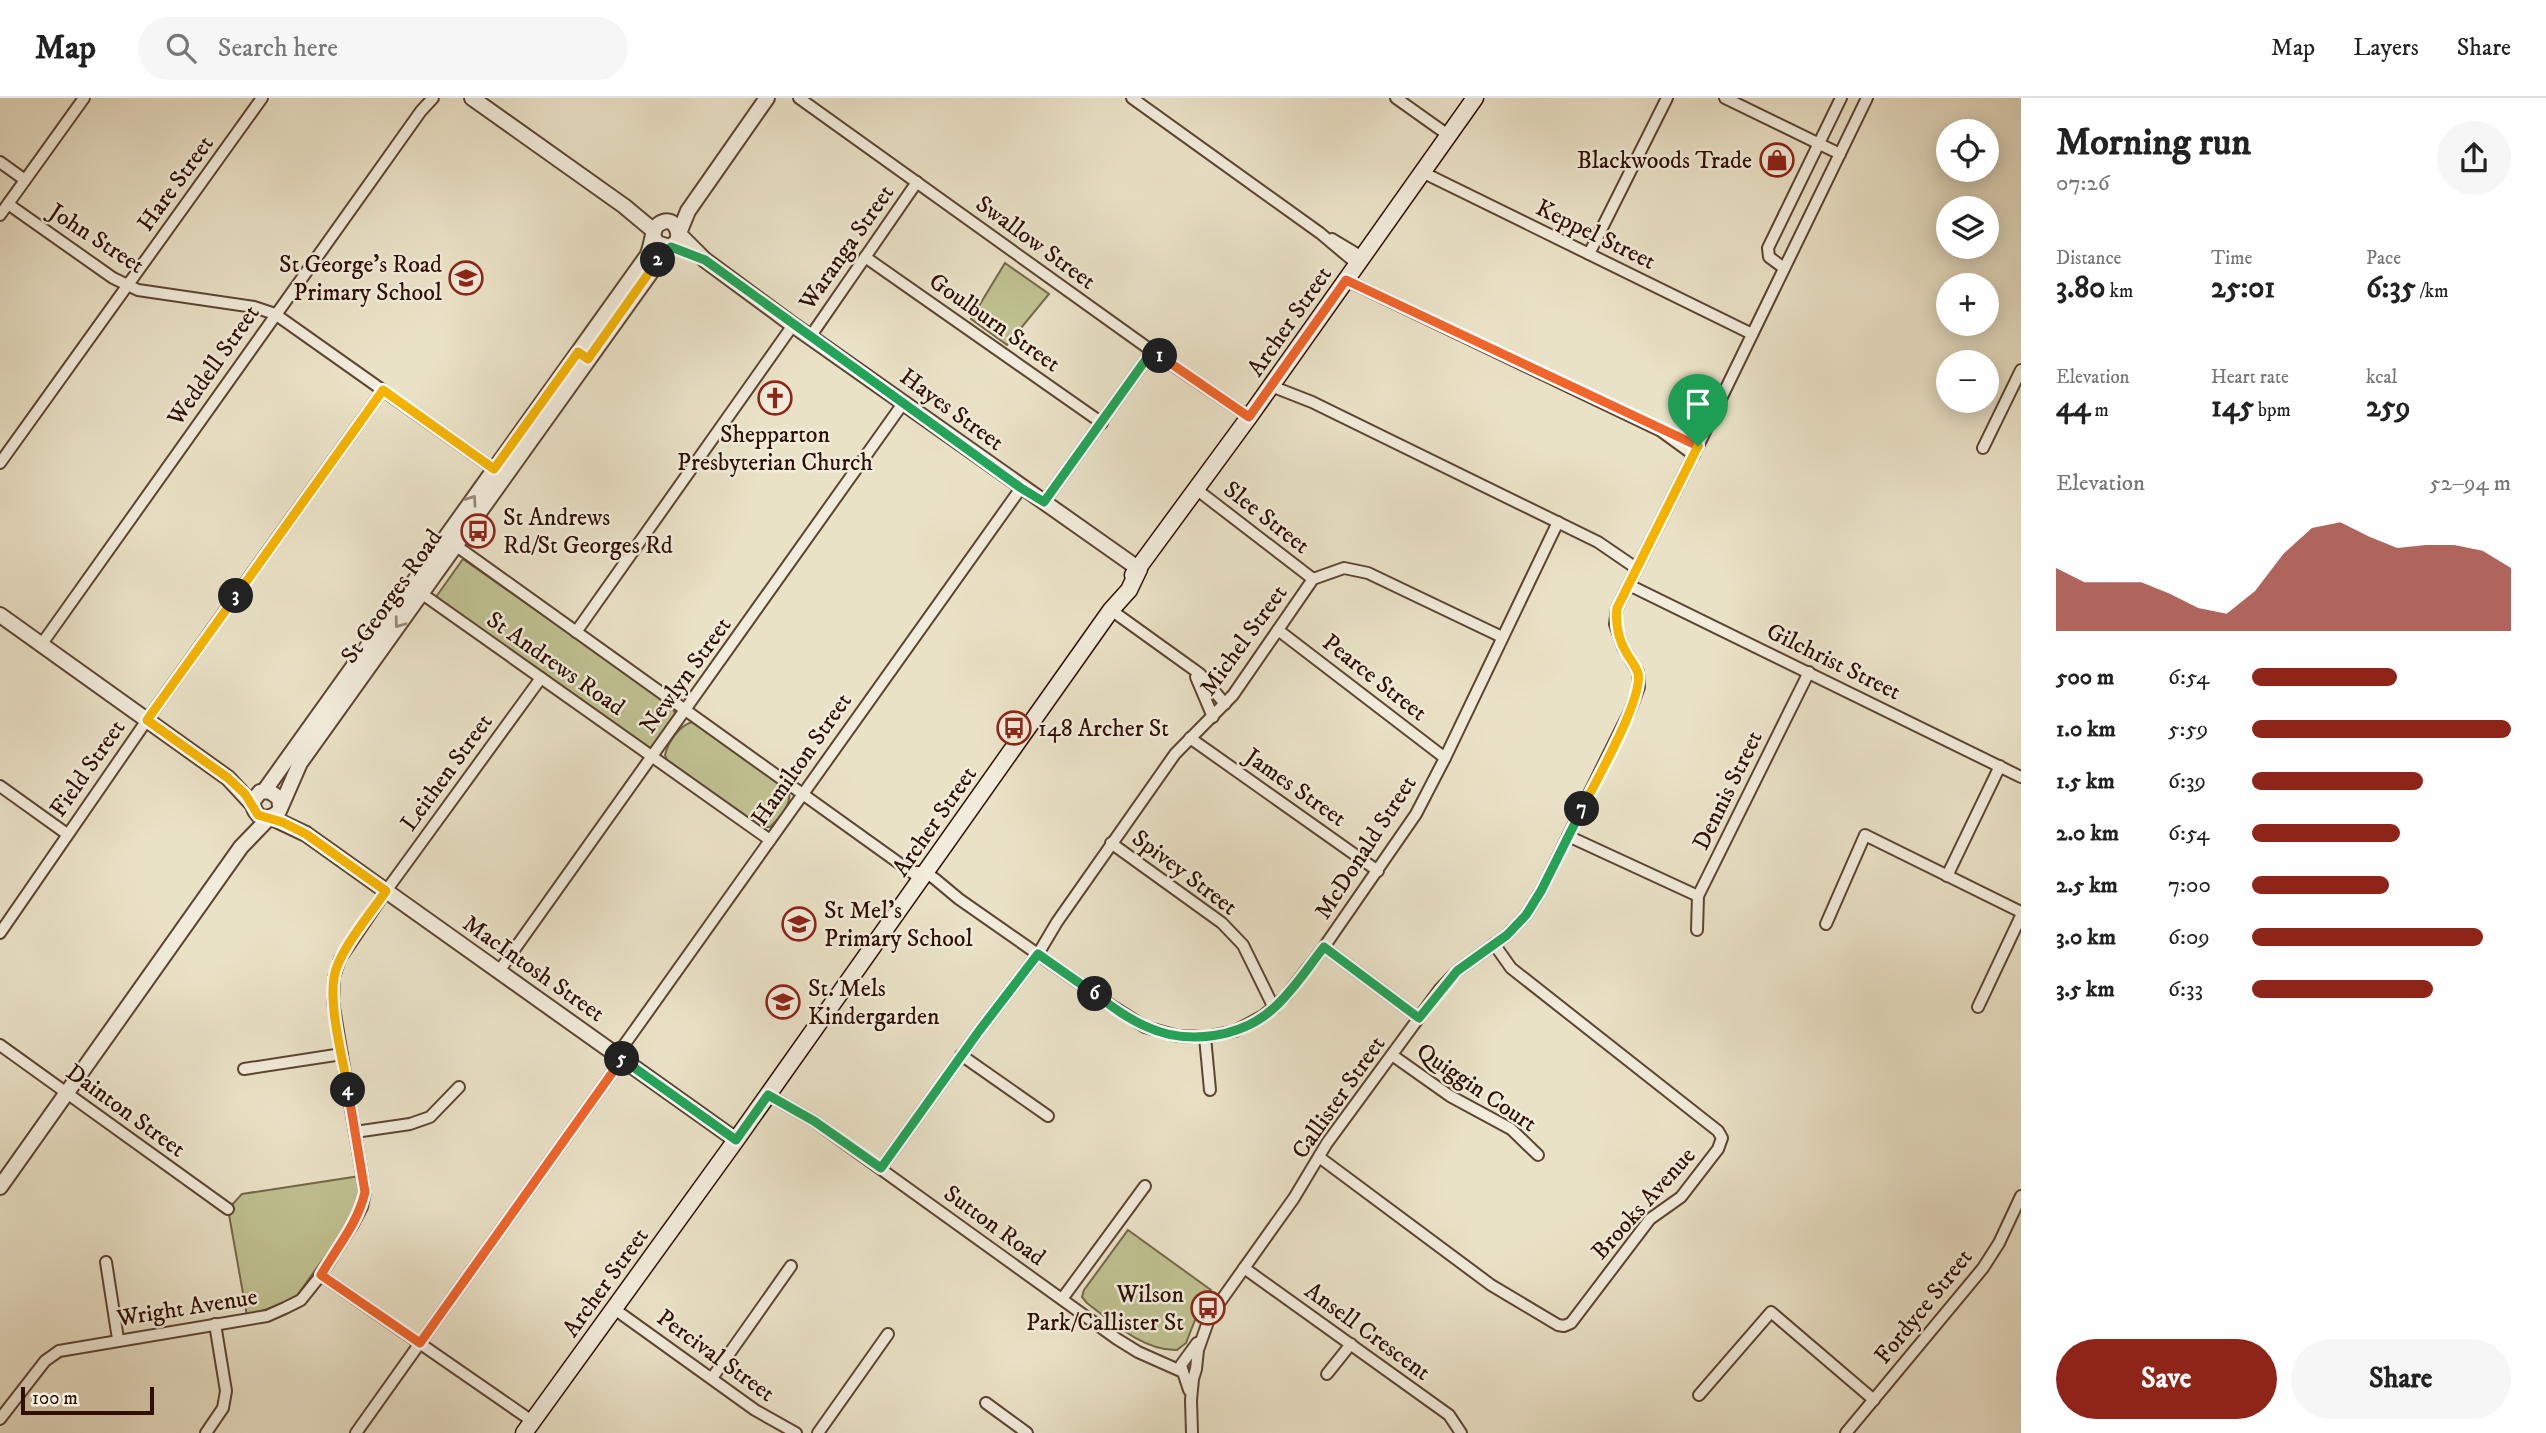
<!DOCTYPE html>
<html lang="en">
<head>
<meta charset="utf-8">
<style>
	body { margin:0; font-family:"IM FELL DW Pica",serif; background:#f6f6f6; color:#222; height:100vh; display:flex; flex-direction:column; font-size:26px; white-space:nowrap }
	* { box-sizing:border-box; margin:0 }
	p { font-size:23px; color:#767676 }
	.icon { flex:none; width:38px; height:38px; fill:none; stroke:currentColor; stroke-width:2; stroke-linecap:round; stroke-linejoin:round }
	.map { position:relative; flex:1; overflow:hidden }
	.details { display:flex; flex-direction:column; background:#fff; width:525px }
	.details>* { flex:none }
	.tools { position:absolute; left:1936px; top:21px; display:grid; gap:14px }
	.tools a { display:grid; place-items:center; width:63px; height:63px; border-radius:50%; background:#fff; box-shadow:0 4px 18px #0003; font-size:35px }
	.scale { position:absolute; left:21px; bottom:18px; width:133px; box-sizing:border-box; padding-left:7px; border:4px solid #2e0f00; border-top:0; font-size:19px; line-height:24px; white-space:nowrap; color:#2e0f00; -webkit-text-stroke:5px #f1ecdb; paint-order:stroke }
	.pin { position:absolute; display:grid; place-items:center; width:60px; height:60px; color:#fff; margin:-72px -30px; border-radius:50% 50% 50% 0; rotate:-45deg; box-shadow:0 0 7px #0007 }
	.pin .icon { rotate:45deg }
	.km { position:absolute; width:35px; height:35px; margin:-18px; border-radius:50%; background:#222; color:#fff; font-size:19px; line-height:35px; text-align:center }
	.round { display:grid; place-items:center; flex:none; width:74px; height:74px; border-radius:37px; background:#f6f6f6 }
	.headline { display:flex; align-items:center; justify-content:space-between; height:119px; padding:0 35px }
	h1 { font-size:38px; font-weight:700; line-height:52px }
	.figures { display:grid; grid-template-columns:repeat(3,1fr); gap:10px; height:119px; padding:7px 35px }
	.figures div { display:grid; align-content:center }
	.figures b { font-size:30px; font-weight:700 }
	.figures small { font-size:19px; font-weight:400 }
	.figures p { font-size:19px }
	.chart { height:196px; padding:14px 35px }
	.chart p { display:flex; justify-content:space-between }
	.chart svg { width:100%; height:126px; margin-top:7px; fill:#8f2418; opacity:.7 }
	.cta { display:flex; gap:14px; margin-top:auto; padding:14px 35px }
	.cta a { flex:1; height:80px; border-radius:42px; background:#8f2418; color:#fff; font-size:28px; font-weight:700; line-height:80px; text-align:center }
	.cta a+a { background:#f6f6f6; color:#222 }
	ul { padding:0 35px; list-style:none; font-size:23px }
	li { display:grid; grid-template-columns:112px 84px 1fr; align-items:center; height:52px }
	li i { height:18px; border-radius:9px; background:#8f2418 }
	header { display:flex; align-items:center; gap:42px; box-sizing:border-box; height:98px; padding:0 35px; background:#fff; border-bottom:2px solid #e0e0e0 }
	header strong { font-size:33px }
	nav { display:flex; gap:38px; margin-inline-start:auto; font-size:24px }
	.search { width:490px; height:63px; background:#f6f6f6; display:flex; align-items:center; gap:18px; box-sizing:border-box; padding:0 24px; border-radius:38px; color:#767676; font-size:26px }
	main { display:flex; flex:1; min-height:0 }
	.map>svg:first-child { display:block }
	.park { fill:#bfc191; stroke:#766848; stroke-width:2 }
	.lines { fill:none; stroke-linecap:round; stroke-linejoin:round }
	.minor-casing { stroke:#5d4432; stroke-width:14 }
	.tertiary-casing { stroke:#5d4432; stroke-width:18 }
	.secondary-casing { stroke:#2e0f00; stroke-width:19 }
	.minor { stroke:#f1ecdb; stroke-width:10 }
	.tertiary { stroke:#f1ecdb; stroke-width:14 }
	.secondary { stroke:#f1ecdb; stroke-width:16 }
	.oneway { stroke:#998978 }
	.split-1-casing { stroke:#fff; stroke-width:14 }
	.split-2-casing { stroke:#fff; stroke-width:14 }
	.split-3-casing { stroke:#fff; stroke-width:14 }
	.split-4-casing { stroke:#fff; stroke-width:14 }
	.split-5-casing { stroke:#fff; stroke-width:14 }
	.split-6-casing { stroke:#fff; stroke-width:14 }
	.split-7-casing { stroke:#fff; stroke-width:14 }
	.split-8-casing { stroke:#fff; stroke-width:14 }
	.split-1 { stroke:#f0652b; stroke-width:9 }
	.split-2 { stroke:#22a559; stroke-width:9 }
	.split-3 { stroke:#f5b400; stroke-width:9 }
	.split-4 { stroke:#f5b400; stroke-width:9 }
	.split-5 { stroke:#f0652b; stroke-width:9 }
	.split-6 { stroke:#22a559; stroke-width:9 }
	.split-7 { stroke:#22a559; stroke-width:9 }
	.split-8 { stroke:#f5b400; stroke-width:9 }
	.labels { text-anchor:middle; stroke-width:5; stroke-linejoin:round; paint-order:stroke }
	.poi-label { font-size:24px; fill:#2e0f00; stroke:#f1ecdb; text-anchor:start }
	.street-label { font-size:24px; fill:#2e0f00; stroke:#f1ecdb }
</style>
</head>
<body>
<header>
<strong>Map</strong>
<div class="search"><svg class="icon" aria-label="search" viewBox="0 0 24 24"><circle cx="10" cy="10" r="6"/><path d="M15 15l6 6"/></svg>Search here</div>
<nav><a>Map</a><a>Layers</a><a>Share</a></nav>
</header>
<main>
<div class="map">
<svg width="2021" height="1335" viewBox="0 0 2021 1335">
	<rect width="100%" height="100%" fill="#eae2c7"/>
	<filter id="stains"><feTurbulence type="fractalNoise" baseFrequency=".00286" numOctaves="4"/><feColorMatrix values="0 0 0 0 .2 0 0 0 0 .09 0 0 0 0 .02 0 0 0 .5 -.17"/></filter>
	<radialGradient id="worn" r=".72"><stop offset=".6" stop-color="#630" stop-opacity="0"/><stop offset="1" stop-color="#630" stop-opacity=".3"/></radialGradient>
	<g class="park">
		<path d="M1005,165l44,31 -42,51 -36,-26z"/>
		<path d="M463,461l208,146 4,8 -1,5 -22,30 -4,1 -209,-148 -3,-4z"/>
		<path d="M692,624l96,66c6,14 -8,30 -18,39h-10l-93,-67 -2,-5c3,-13 14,-29 27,-33z"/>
		<path d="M360,1078l-2,34 -64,90 -47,16 -19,-107 14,-15z"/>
		<path d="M1128,1132l83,60 -14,25 -11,28 -9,7c-33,1 -65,-28 -90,-47l-5,-6 2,-7z"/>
	</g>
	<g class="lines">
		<defs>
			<g id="minor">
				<path d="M799,0l353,253 97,66"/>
				<path d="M1132,0l188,135 37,31"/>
				<path d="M1396,0l52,37"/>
				<path d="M1725,0l115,56"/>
				<path d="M0,64l25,18"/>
				<path d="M1422,74l330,162"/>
				<path d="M8,106l105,74 25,12 116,17 21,7 219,155"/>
				<path d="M0,117l84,-117"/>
				<path d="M1332,141l30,18"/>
				<path d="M1589,156l78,-156"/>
				<path d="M865,159l237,166"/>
				<path d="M1784,170l-15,-11 -1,-9 73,-150"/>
				<path d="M1346,182l315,151 33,24"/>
				<path d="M810,239l107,-155"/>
				<path d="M1271,288l41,16 286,140 38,26"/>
				<path d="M1983,350l38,-78"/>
				<path d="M0,365l262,-365"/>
				<path d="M1196,391l117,90"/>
				<path d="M1044,404l108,-151"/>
				<path d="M455,447l462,331"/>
				<path d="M1629,487l392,192"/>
				<path d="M421,495l349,247"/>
				<path d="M1111,512l89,64 25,30"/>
				<path d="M1278,532l167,128"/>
				<path d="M576,534l217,-307"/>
				<path d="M41,547l380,-534 12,-13"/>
				<path d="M1196,579l17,40"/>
				<path d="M1190,640l188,133"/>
				<path d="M0,688l67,48"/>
				<path d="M1568,738l130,60"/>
				<path d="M1111,745l111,80 21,22 31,63"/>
				<path d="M912,774h13l10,7 24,20 153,107 33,21 33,9 27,1 30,-6 28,-15 23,-20 38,-49 92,-133 29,-56 113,-236"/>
				<path d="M1947,778l53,-110"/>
				<path d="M1826,826l39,-89 156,77"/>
				<path d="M1697,832l1,-34 111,-224"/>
				<path d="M0,835l147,-213 236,-330"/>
				<path d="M1324,849l95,71"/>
				<path d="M499,873l405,-569"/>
				<path d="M1978,909l43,-91"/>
				<path d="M1205,939l5,53"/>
				<path d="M0,947l228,164"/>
				<path d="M617,957l404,-567"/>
				<path d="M961,957l87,61"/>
				<path d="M1392,957l58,41 61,33 27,26"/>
				<path d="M244,971l98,-15"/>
				<path d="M768,997l46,26 303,218 21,13 45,20 6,18"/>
				<path d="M355,1034l55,-8 20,-7 29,-30"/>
				<path d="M1319,1059l172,128 67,40 6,1 7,-3 79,-104 31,-22 37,-48 4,-11 -4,-7 -207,-163 -17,-24"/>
				<path d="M881,1070l98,-137 59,-77 19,-32 118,-168 58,-59 80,-116 31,-11 24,5 134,64"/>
				<path d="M106,1164l12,77"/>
				<path d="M1244,1170l205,147 12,18"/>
				<path d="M321,1177l211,146"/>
				<path d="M1062,1201l83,-113"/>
				<path d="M613,1210l142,102 41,23"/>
				<path d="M1183,1274l-2,-7 16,-22"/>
				<path d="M1327,1276l24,-30"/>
				<path d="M712,1280l79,-112"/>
				<path d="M1699,1297l72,-83 103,88"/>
				<path d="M986,1305l41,30"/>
				<path d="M0,1321l45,-58 14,-10 208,-35 18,-8 16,-8 20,-25 32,-51 9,-17 3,-15 -32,-190 1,-25 6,-18 46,-68 155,-213"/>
				<path d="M206,1335l17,-25 3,-17 -11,-67"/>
				<path d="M356,1335l266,-374"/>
				<path d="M818,1335l70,-99"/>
				<path d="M1192,1335l-1,-33 2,-21 3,-10 2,-19 12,-34 84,-118 33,-55 113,-154 17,-18 50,-36 19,-20 15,-24 89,-180 9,-24 -1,-15 -15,-25 -8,-23 2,-16 81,-162 169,-348"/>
				<path d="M1846,1335l137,-165 16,-25 22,-47"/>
			</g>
			<g id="tertiary">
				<path d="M472,0l152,108 30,25"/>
				<path d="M679,135l9,-22 79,-113"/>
				<path d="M679,136l26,26 88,65 346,244"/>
				<path d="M0,517l228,163 25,27"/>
				<path d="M265,692l382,-534c5,-9 5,-28 12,-32 14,-9 22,6 18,18l-8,5 -12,-4 -4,-7"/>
				<path d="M280,708l-1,-8 -10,-7 -9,1 -7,9c0,17 15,22 26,10l21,-48 369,-516"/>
				<path d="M270,719l36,17 430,306"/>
				<path d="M0,1089l241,-340 28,-29"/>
			</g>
			<g id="secondary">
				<path d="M1133,477l116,-158 226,-319"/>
				<path d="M524,1335l212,-293 375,-530 18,-20 10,-21"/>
			</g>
		</defs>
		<use href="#minor" class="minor-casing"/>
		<use href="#tertiary" class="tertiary-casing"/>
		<use href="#secondary" class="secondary-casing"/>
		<use href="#minor" class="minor"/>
		<use href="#tertiary" class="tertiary"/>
		<use href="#secondary" class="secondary"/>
	</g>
	<defs><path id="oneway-chevron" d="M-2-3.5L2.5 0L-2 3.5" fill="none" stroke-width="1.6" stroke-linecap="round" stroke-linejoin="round" transform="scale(1.75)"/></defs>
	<g class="oneway">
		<use href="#oneway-chevron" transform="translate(472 402) rotate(-55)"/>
		<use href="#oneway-chevron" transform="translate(399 525) rotate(126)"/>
	</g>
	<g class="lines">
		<defs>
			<path id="split-1" d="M1160,258l89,61 97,-137 352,166"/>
			<path id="split-2" d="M658,162l13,-13 34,13 316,228 23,14 108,-151 8,5"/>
			<path id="split-3" d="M236,498l147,-206 111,79 84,-117 10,7 70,-99"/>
			<path id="split-4" d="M236,498l-89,124 81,58 17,16 13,21 24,7 24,12 80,57c-15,22 -49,62 -52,87 -5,30 9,81 14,112"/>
			<path id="split-5" d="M348,992l17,102c-7,31 -28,55 -44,83l99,68 202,-284"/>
			<path id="split-6" d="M622,961l114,81 32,-45 46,26 67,47 98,-137 59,-77 57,40"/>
			<path id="split-7" d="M1095,896c16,12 32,24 50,32 42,20 98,12 131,-20 19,-18 33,-40 48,-59l95,71 38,-47 50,-36 19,-20 15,-24 41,-82"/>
			<path id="split-8" d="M1582,711c13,-27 62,-111 56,-136 -2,-6 -7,-13 -11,-19 -9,-15 -12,-29 -10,-46l81,-162"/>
		</defs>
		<use href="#split-1" class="split-1-casing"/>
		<use href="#split-2" class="split-2-casing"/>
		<use href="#split-3" class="split-3-casing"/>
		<use href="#split-4" class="split-4-casing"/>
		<use href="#split-5" class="split-5-casing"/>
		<use href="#split-6" class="split-6-casing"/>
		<use href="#split-7" class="split-7-casing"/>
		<use href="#split-8" class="split-8-casing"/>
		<use href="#split-1" class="split-1"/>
		<use href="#split-2" class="split-2"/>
		<use href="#split-3" class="split-3"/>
		<use href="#split-4" class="split-4"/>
		<use href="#split-5" class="split-5"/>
		<use href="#split-6" class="split-6"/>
		<use href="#split-7" class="split-7"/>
		<use href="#split-8" class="split-8"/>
	</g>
	<defs>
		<symbol id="shop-ring" viewBox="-11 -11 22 22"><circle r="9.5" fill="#f1ecdb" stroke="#8f2418" stroke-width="1.5"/><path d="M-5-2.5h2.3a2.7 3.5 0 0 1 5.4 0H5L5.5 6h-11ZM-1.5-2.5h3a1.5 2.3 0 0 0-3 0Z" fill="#8f2418"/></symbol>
		<symbol id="school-ring" viewBox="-11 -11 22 22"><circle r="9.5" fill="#f1ecdb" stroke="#8f2418" stroke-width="1.5"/><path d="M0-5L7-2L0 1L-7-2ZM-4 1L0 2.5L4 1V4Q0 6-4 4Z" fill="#8f2418"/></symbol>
		<symbol id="church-ring" viewBox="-11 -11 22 22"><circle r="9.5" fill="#f1ecdb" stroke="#8f2418" stroke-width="1.5"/><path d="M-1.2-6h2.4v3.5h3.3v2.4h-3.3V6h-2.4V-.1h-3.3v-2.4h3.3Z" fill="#8f2418"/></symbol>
		<symbol id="bus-ring" viewBox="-11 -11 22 22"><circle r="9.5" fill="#f1ecdb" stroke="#8f2418" stroke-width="1.5"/><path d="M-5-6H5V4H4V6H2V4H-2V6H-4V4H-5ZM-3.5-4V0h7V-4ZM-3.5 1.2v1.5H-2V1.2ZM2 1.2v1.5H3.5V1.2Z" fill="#8f2418"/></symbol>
	</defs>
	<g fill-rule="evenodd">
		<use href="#shop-ring" x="1758" y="43" width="38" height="38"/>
		<use href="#school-ring" x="447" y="161" width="38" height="38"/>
		<use href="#church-ring" x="756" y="281" width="38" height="38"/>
		<use href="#bus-ring" x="459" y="414" width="38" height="38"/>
		<use href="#bus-ring" x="995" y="611" width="38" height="38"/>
		<use href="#school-ring" x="780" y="807" width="38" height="38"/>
		<use href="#school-ring" x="764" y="885" width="38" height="38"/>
		<use href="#bus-ring" x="1189" y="1191" width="38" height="38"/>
	</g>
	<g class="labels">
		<g class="poi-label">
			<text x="1752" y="70" text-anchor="end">Blackwoods Trade</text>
			<text x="442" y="174" text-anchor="end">St George's Road<tspan x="442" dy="28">Primary School</tspan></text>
			<text x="775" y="344" text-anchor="middle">Shepparton<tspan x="775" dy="28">Presbyterian Church</tspan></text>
			<text x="503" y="427">St Andrews<tspan x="503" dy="28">Rd/St Georges Rd</tspan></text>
			<text x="1038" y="638">148 Archer St</text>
			<text x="824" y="820">St Mel's<tspan x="824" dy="28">Primary School</tspan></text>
			<text x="808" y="898">St. Mels<tspan x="808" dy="28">Kindergarden</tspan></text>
			<text x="1184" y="1204" text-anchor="end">Wilson<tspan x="1184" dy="28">Park/Callister St</tspan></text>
		</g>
		<g class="street-label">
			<text transform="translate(175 85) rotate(-54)" y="8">Hare Street</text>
			<text transform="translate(1596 136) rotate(26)" y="8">Keppel Street</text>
			<text transform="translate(97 140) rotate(33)" y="8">John Street</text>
			<text transform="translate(1036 144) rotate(36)" y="8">Swallow Street</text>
			<text transform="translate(846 149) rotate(-55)" y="8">Waranga Street</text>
			<text transform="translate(1289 223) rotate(-55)" y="8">Archer Street</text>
			<text transform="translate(995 224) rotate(35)" y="8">Goulburn Street</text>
			<text transform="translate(213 267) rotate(-55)" y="8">Weddell Street</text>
			<text transform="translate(952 311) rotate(36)" y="8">Hayes Street</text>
			<text transform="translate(1267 419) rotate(38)" y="8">Slee Street</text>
			<text transform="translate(391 498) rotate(-55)" y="8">St Georges Road</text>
			<text transform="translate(1243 542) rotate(-54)" y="8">Michel Street</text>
			<text transform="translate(1834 563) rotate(26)" y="8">Gilchrist Street</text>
			<text transform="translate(556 565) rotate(35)" y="8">St Andrews Road</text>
			<text transform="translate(685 577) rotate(-54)" y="8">Newlyn Street</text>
			<text transform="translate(1375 579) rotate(38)" y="8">Pearce Street</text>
			<text transform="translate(801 661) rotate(-55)" y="8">Hamilton Street</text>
			<text transform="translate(87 670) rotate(-55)" y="8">Field Street</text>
			<text transform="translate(446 674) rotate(-54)" y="8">Leithen Street</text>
			<text transform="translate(1296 689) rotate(35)" y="8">James Street</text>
			<text transform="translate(1727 692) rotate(-64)" y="8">Dennis Street</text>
			<text transform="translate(934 723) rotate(-55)" y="8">Archer Street</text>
			<text transform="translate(1365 749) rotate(-57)" y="8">McDonald Street</text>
			<text transform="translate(1185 774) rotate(37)" y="8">Spivey Street</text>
			<text transform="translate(534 870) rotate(35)" y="8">MacIntosh Street</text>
			<text transform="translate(1477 989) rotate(34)" y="8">Quiggin Court</text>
			<text transform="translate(1338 999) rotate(-55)" y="8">Callister Street</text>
			<text transform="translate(126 1012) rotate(36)" y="8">Dainton Street</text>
			<text transform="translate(1643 1105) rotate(-48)" y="8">Brooks Avenue</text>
			<text transform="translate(995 1127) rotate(36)" y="8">Sutton Road</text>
			<text transform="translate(605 1184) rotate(-54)" y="8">Archer Street</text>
			<text transform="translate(1923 1208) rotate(-51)" y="8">Fordyce Street</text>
			<text transform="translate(187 1209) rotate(-9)" y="8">Wright Avenue</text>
			<text transform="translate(1368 1233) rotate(36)" y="8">Ansell Crescent</text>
			<text transform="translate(716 1257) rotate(36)" y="8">Percival Street</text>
		</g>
	</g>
	<rect width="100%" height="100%" filter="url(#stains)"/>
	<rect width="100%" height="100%" fill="url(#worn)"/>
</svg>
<div class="tools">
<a><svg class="icon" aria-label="locate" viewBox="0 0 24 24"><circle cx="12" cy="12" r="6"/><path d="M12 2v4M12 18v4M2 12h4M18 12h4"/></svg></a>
<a><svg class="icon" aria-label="layers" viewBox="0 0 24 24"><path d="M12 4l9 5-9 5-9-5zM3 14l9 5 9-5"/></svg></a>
<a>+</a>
<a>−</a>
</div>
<div class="scale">100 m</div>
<div class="pin" style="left:1698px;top:348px;background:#1e9e55"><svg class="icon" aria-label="arrive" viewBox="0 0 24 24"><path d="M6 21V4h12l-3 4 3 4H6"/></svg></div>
<b class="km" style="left:1160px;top:258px">1</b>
<b class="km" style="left:658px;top:162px">2</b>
<b class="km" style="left:236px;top:498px">3</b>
<b class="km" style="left:348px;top:992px">4</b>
<b class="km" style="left:622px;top:961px">5</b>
<b class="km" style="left:1095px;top:896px">6</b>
<b class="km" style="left:1582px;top:711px">7</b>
</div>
<section class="details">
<div class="headline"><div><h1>Morning run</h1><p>07:26</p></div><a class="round"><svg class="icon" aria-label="share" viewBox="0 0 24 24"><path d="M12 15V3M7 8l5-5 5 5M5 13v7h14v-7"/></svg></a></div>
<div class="figures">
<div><p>Distance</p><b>3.80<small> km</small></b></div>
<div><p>Time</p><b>25:01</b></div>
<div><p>Pace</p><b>6:35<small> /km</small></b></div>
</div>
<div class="figures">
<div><p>Elevation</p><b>44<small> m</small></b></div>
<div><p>Heart rate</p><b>145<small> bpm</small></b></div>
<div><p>kcal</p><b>259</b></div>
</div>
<div class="chart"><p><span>Elevation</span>52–94 m</p>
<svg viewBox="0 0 160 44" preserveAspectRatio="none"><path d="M0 44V22L10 27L20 27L30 27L40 31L50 36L60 38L70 30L80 17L90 8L100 6L110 11L120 15L130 14L140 14L150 16L160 22V44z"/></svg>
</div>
<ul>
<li><b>500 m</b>6:54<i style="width:56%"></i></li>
<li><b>1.0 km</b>5:59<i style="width:100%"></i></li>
<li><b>1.5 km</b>6:39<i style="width:66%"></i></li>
<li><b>2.0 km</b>6:54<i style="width:57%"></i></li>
<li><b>2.5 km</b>7:00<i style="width:53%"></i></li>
<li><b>3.0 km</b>6:09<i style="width:89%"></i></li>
<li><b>3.5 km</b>6:33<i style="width:70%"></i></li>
</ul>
<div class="cta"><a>Save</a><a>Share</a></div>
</section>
</main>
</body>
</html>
